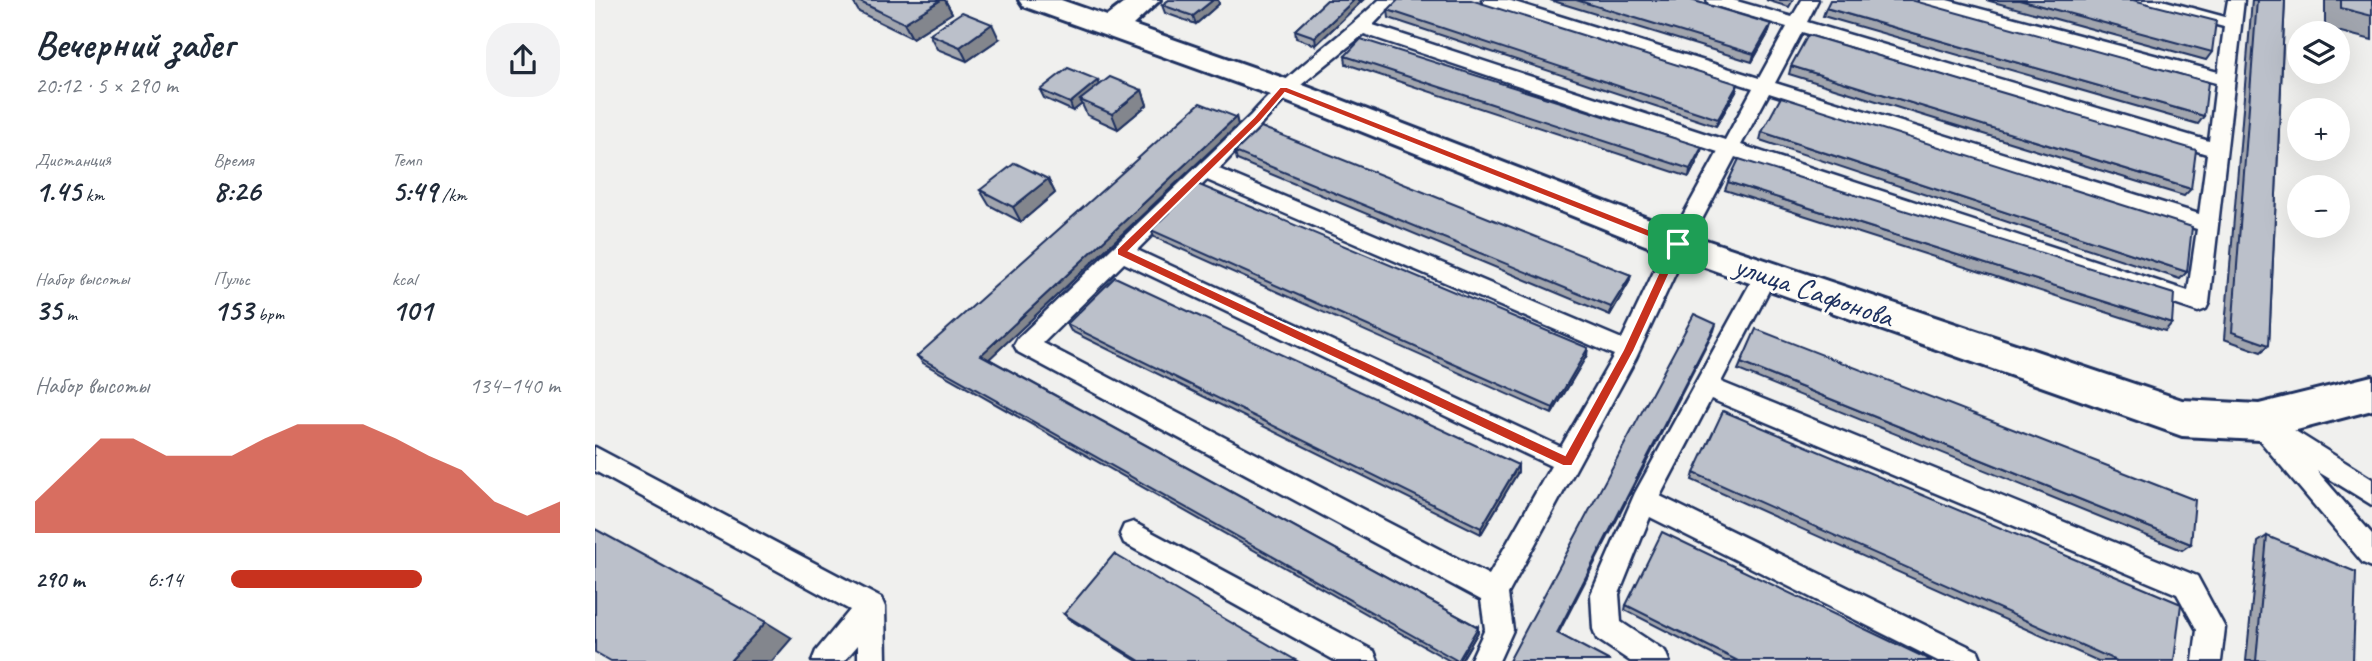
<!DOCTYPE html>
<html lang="ru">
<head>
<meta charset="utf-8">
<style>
	body { margin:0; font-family:Caveat,sans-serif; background:#f2f2f3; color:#1f2937; height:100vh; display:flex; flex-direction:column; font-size:26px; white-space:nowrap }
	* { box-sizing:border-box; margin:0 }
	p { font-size:23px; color:#747a83 }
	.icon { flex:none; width:38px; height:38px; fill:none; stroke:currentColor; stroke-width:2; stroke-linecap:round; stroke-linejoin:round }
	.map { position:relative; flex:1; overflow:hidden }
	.details { display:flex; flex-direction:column; background:#fff; width:595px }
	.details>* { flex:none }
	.controls { position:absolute; left:1692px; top:21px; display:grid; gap:14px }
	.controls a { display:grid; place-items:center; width:63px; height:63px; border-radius:50%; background:#fff; box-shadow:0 7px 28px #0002; font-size:35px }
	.pin { position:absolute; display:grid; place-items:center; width:60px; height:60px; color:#fff; margin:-30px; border-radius:14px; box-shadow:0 4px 10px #0006 }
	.round { display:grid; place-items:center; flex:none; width:74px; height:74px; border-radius:28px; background:#f2f2f3 }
	.overview { display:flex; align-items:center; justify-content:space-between; height:119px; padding:0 35px }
	h1 { font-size:38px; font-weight:700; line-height:52px }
	.stats { display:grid; grid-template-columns:repeat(3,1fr); gap:10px; height:119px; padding:7px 35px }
	.stats div { display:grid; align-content:center }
	.stats b { font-size:30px; font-weight:700 }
	.stats small { font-size:19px; font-weight:400 }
	.stats p { font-size:19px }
	.chart { height:196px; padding:14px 35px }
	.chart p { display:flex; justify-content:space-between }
	.chart svg { width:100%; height:126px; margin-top:7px; fill:#c8321e; opacity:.7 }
	ul { padding:0 35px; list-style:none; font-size:23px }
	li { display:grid; grid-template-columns:112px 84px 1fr; align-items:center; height:52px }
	li i { height:18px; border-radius:9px; background:#c8321e }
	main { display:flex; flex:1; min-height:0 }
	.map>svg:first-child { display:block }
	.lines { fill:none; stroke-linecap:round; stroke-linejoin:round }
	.lane-casing { stroke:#1b2f5e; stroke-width:5 }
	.street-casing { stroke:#1b2f5e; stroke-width:6 }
	.lane { fill:#fdfcf7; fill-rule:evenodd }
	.street { fill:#fdfcf7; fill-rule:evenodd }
	.wall { fill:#a1a5ae; stroke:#1b2f5e; stroke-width:2 }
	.shaded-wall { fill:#83868d; stroke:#1b2f5e; stroke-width:2 }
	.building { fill:#bbc0ca; stroke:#1b2f5e; stroke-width:2 }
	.route { fill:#c8321e; stroke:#fff; stroke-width:2; fill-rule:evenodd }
	.labels { text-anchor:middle; stroke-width:6; stroke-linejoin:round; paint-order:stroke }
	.street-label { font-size:30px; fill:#1b2f5e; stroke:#fdfcf7 }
</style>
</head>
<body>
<main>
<section class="details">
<div class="overview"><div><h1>Вечерний забег</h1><p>20:12 · 5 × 290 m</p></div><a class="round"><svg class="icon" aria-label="share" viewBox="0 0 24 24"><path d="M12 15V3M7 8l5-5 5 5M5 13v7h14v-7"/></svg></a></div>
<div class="stats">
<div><p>Дистанция</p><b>1.45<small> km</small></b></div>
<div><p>Время</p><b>8:26</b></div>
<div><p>Темп</p><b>5:49<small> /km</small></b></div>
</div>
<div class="stats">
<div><p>Набор высоты</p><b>35<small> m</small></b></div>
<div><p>Пульс</p><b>153<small> bpm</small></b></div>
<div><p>kcal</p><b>101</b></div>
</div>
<div class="chart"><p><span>Набор высоты</span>134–140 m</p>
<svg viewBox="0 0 160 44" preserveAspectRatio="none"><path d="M0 44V33L10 22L20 11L30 11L40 17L50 17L60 17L70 11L80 6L90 6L100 6L110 11L120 17L130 22L140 33L150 38L160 33V44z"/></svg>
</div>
<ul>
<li><b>290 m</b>6:14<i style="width:58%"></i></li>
</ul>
</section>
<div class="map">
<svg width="1777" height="661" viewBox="0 0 1777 661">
	<rect width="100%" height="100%" fill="#f0f0ee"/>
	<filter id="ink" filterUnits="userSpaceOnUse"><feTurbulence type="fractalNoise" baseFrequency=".0143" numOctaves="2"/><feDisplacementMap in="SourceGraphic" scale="14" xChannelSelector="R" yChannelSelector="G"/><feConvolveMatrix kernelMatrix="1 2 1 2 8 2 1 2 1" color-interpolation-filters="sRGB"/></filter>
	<g filter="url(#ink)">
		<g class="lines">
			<defs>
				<g id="lane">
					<path d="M784,0h18l-24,25 352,115 28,-52 -269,-84 -2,-4h26l251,78 28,-51 -78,-23 -2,-4h26l59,17 10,-17h16l-11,22 402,119 7,-58 -295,-79 -2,-4h28l271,72 6,-45 -88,-23 -2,-4h28l63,17 3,-17h16l-35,303 -3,6 -8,3 -463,-155 -46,87 -53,114 -128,236 5,36 -14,31h-29l15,-32 -4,-29 -463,-248 -4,-7 4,-7 233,-223c38,-44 86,-75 128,-115zM1207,32l405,122 -8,60 -424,-131zM769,34l354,118 -51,92 -45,95 -403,-170 72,-76zM1174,93l428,136 -9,62 -447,-146zM612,180l407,175 -53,92 -424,-197zM529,263l427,203 -62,109 -446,-232z"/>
					<path d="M1171,267l8,2 3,6 -56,107 476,194 28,52 -4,33h-28l4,-31 -20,-36 -466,-195 -51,97 318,155 4,10h-44l-288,-144 -31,77 2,28 44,29 4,10h-39l-33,-22 -4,-10 -2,-35 44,-101 123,-224z"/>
					<path d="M1664,412l9,3 8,10 13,2 83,52v26l-55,-34 55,63v33l-9,-4 -113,-134 -3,-7 3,-7z"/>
					<path d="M0,447l286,151 4,9 1,54h-28v-16l-14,16h-32l4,-10 34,-41 -255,-139z"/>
					<path d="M538,522l241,129 4,10h-42l-212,-118 -4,-9 4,-9z"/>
				</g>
				<path id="street" d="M424,0h42l46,16 21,-16h32l-27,25 162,57 396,153 491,165 77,4 113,-28v34l-113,30 -77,-4 -517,-183 -392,-157 -250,-90z"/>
			</defs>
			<use href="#lane" class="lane-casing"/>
			<use href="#street" class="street-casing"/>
			<use href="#lane" class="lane"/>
			<use href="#street" class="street"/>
		</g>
		<g class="wall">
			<path d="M257,0h93l7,13 -40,25 -53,-26z"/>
			<path d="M574,0h49l1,4 -23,20 -31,-11 -3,-8z"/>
			<path d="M732,0h36l-47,45 -20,-7 -1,-8z"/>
			<path d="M955,0h141l80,24 -2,8 -17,30z"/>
			<path d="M1171,0h27l-4,7z"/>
			<path d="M1391,0h147l79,52 -6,8z"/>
			<path d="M1657,0h33l-16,345 -8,7 -37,-13z"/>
			<path d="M1730,0h47v40l-47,-12z"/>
			<path d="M1231,8l378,108 -6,8 -375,-108z"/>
			<path d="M793,10l348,82 -20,34 -327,-108z"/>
			<path d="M334,34l70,5 -32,22 -30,-12z"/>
			<path d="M750,56l357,91 -2,8 -11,22 -343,-113z"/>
			<path d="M1196,66l400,123 -7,7 -395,-122z"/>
			<path d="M505,85l42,5 5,15 -29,24 -31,-14 -5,-11 -9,7 -29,-13 -4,-8z"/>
			<path d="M641,117l2,8 -249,234 489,268v5l-17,29h-11l-527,-298 -6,-7z"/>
			<path d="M1167,132l425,140 -7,7 -420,-139z"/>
			<path d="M640,152l396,123 -2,7 -19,33 -373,-155z"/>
			<path d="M453,179l7,14 -34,29 -32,-17 -9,-15z"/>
			<path d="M1133,182l444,141 -7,8 -440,-141z"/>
			<path d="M556,230l436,125 -35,59 -398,-177z"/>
			<path d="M472,324l451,141v7l-37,62 -410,-203z"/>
			<path d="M1146,363l450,181 -9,6 -444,-180z"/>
			<path d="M1099,473l480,188h-76l-406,-181z"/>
			<path d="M1672,536l86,125h-107l12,-119z"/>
			<path d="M1031,605l306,56h-207l-100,-51z"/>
			<path d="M469,614l233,47h-160l-68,-42z"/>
		</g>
		<g class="shaded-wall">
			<path d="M346,0h4l7,13 -40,25 -8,-15z"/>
			<path d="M618,0h5l1,4 -23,20 -3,-8z"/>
			<path d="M759,0h9l-47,45 -1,-8z"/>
			<path d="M397,24l7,15 -32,22 -7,-14z"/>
			<path d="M1176,24l-2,8 -17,30 2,-8z"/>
			<path d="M503,80l3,8 -21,12 2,4 -9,7 -3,-8z"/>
			<path d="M1143,84l-2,8 -20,34 2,-7z"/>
			<path d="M547,90l5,15 -29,24 -6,-15z"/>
			<path d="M641,117l2,8 -252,237 -5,-7z"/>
			<path d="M1107,147l-2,8 -11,22 1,-8z"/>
			<path d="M453,179l7,14 -34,29 -8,-15z"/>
			<path d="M1036,275l-2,7 -19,33 1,-8z"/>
			<path d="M1121,324l-2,7 -158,307 1,-5z"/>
			<path d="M993,348l-1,7 -35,59 1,-6z"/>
			<path d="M923,465v7l-37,62v-6z"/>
			<path d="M171,622l26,16 -20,23h-42z"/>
			<path d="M883,627v5l-17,29h-3z"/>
		</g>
		<g class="building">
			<path d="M261,0h85l-37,23z"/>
			<path d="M574,0h44l-20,16 -31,-11z"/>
			<path d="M732,0h27l-39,37 -20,-7z"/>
			<path d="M803,0h73l267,84 -20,35 -330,-109z"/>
			<path d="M981,0h115l80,24 -17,30z"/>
			<path d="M1235,0h81l297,82 -4,34 -378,-108z"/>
			<path d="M1424,0h114l83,21 -4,31z"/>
			<path d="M1662,0h28l-16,345 -37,-13z"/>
			<path d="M1746,0h31v16l-31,-8z"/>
			<path d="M367,12l30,12 -32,23 -31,-13z"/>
			<path d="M1213,35l388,115 -5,39 -400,-123z"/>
			<path d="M766,39l341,108 -12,22 -345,-113z"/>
			<path d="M473,68l30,12 -28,23 -30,-13z"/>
			<path d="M515,77l32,13 -30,24 -32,-14z"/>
			<path d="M1186,97l411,130 -5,45 -425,-140z"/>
			<path d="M605,103l36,14 -255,238 497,272 -20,34 -541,-305z"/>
			<path d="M666,127l370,148 -20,32 -376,-155z"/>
			<path d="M1144,159l435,135 -2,29 -444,-141z"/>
			<path d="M420,163l33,16 -35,28 -33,-17z"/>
			<path d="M602,184l391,164 -35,60 -402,-178z"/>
			<path d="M520,277l403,188 -37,63 -414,-204z"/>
			<path d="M1099,314l22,10 -159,309 53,28h-101z"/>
			<path d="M1161,329l439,171 -4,44 -450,-181z"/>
			<path d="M1128,411l458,193 -7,57h-57l-423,-188z"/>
			<path d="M0,529l171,93 -36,39h-119l-16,-9z"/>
			<path d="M1067,532l270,129h-194l-112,-56z"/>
			<path d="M1672,536l89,36 -3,89h-97z"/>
			<path d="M519,554l183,107h-157l-76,-47z"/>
		</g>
	</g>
	<path class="route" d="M685,87h7l394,155 2,2 -49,107 -62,115h-9l-446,-211v-6l137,-132zM690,93l386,153 -48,104 -58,105 -436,-204 132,-130z"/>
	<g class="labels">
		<g class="street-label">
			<text transform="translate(1219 291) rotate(19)" y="10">улица Сафонова</text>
		</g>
	</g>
</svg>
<div class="controls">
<a><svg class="icon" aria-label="layers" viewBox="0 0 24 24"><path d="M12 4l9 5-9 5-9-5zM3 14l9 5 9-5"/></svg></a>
<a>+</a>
<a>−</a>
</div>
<div class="pin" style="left:1083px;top:244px;background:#1e9e55"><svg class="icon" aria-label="arrive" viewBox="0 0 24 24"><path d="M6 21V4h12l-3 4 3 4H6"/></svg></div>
</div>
</main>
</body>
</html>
